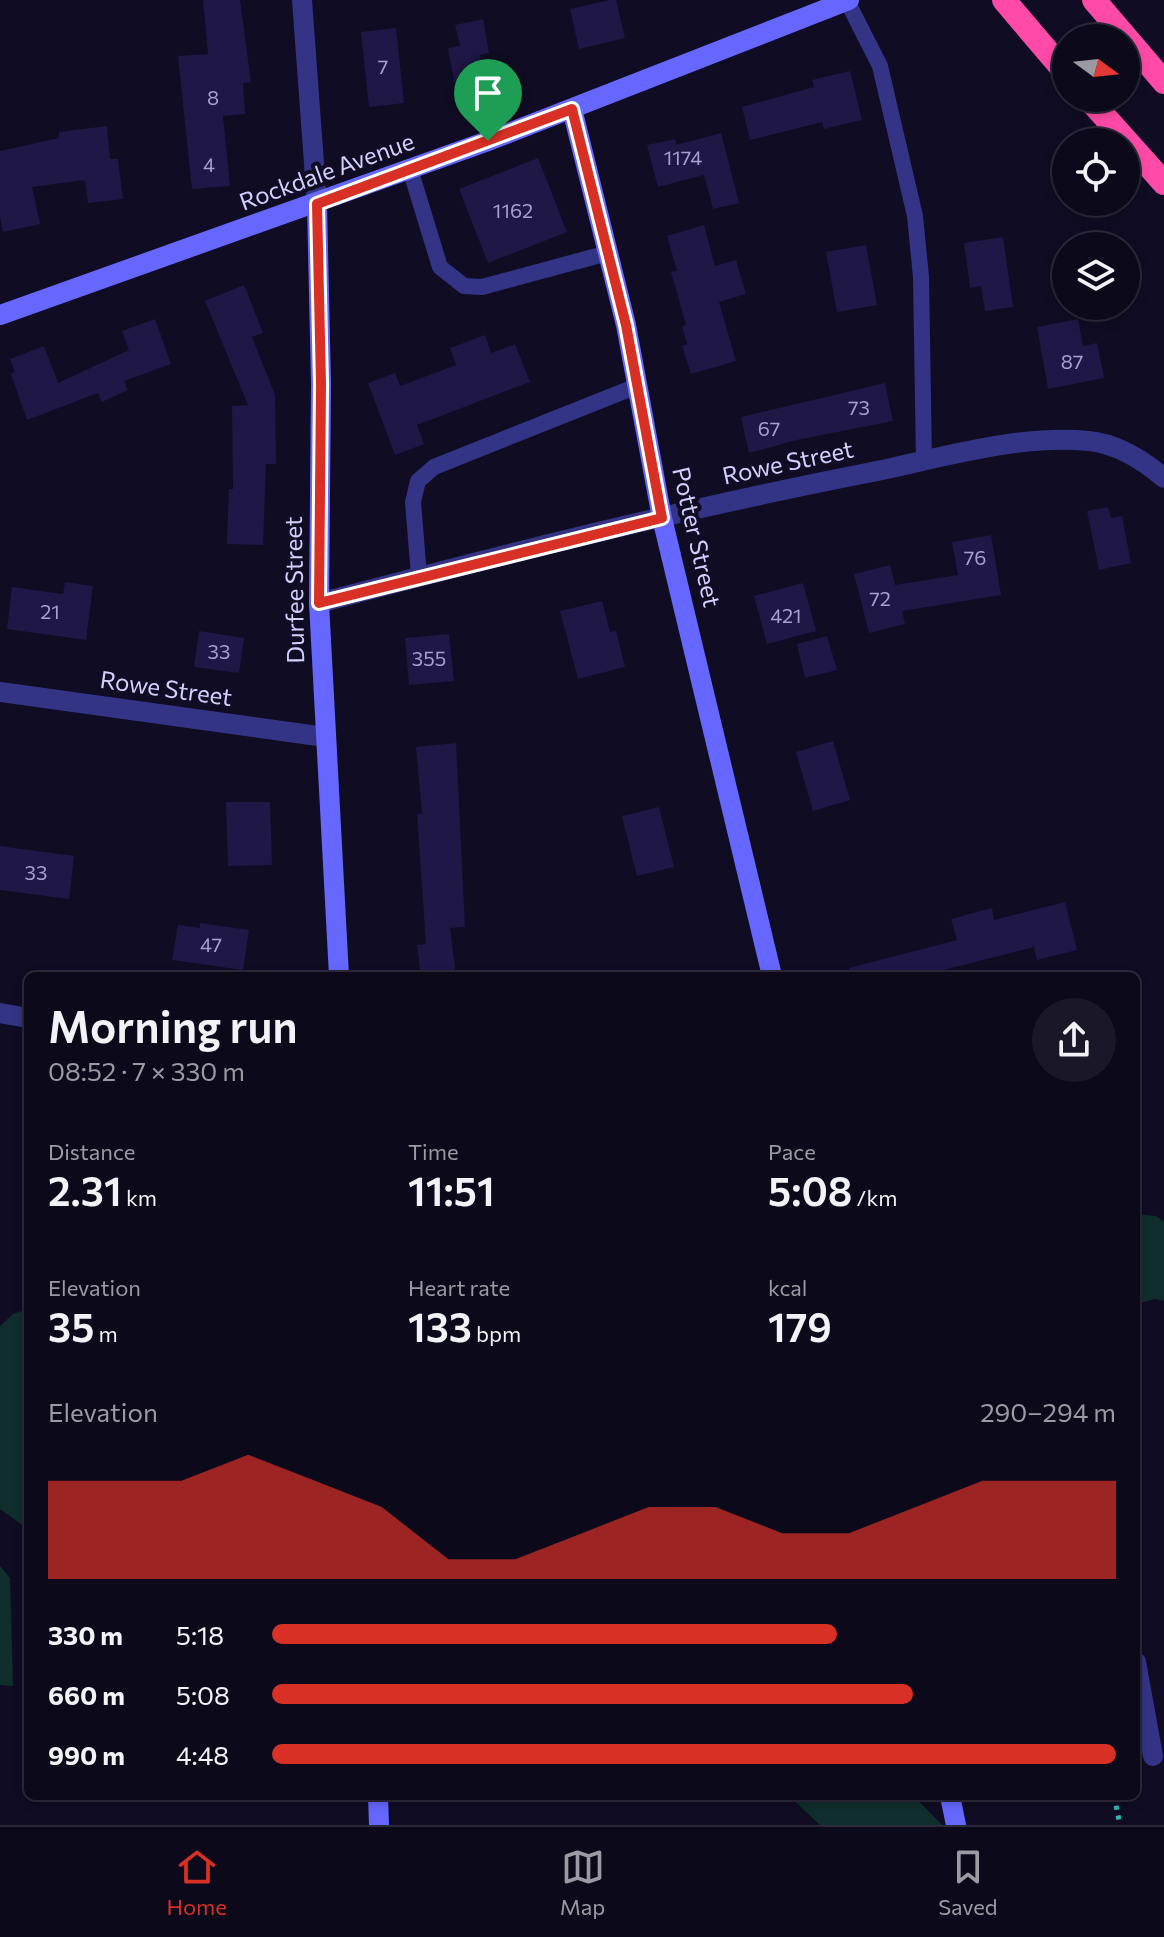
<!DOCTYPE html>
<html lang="en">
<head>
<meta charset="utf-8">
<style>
	body { margin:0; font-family:Commissioner,sans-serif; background:#1a1728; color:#f1f3f6; height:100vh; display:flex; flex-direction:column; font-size:30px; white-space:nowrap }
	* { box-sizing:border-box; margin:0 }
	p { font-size:26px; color:#9a9aa3 }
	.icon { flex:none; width:44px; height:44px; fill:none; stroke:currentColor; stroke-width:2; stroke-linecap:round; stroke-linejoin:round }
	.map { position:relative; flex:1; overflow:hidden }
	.details { position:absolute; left:24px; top:972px; width:1116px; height:828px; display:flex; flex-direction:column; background:#0c091b; border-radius:12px; box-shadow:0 4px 12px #0003,0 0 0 2px #2c2a3a }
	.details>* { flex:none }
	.needle { width:52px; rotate:105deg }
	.controls { position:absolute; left:1052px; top:24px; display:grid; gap:16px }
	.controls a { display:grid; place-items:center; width:88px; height:88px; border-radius:50%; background:#0c091b; box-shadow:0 4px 12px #0003,0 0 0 2px #2c2a3a; font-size:40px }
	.pin { position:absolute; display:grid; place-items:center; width:68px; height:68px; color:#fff; margin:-82px -34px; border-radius:50% 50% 50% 0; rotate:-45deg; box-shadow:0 0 8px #0007 }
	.pin .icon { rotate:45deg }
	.round { display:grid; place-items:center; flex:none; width:84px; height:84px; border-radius:42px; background:#1a1728 }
	.overview { display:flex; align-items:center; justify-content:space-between; height:136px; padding:0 24px }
	h1 { font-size:44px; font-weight:600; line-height:60px }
	.stats { display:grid; grid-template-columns:repeat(3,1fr); gap:12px; height:136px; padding:8px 24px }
	.stats div { display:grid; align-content:center }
	.stats b { font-size:40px; font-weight:600 }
	.stats small { font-size:22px; font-weight:400 }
	.stats p { font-size:22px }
	.chart { height:224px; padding:16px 24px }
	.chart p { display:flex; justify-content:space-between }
	.chart svg { width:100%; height:144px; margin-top:8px; fill:#d93025; opacity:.7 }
	ul { padding:0 24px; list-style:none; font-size:26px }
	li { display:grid; grid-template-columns:128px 96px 1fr; align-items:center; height:60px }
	li i { height:20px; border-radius:10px; background:#d93025 }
	.dock { display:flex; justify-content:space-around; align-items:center; height:112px; border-top:2px solid #2c2a3a; background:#0c091b; font-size:22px; color:#9a9aa3 }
	.dock a { display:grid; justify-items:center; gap:4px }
	.dock .selected { color:#d93025 }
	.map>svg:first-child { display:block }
	.green { fill:#0f2e2c }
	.building { fill:#1f1746 }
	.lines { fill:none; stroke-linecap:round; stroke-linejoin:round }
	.path { stroke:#26bcae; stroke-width:5; stroke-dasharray:4 6; stroke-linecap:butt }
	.lane { stroke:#343486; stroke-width:16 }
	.street { stroke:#343486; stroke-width:20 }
	.secondary { stroke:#6667ff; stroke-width:20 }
	.highway { stroke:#ff4aa7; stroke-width:24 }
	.route-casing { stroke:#fff; stroke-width:16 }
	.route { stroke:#d93025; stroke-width:10 }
	.labels { text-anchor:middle; stroke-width:8; stroke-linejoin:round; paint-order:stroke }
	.number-label { font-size:20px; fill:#a6a1d1 }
	.street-label { font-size:24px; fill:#d3cfff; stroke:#100c24 }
</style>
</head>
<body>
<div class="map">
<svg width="1164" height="1825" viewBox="0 0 1164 1825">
	<rect width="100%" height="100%" fill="#100c24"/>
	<g class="green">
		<path d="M1136,1214l20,2 8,6v79l-9,-2 -19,5z"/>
		<path d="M28,1309v220l-28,-20v-183l13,-12z"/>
		<path d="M0,1566l10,12 3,108 -13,-1z"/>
		<path d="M789,1796h125l28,29h-122z"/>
	</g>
	<g class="building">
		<path d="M203,0h37l11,82 -8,1 2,31 -22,2 7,70 -38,3 -14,-133 30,-2z"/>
		<path d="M610,0h6l9,38 -46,11 -9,-40z"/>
		<path d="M483,19l6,34 -9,2 5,24 -30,6 -7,-37 12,-2 -5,-21z"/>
		<path d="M396,28l8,75 -35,4 -8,-75z"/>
		<path d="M850,71l12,49 -38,9 -2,-7 -72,18 -8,-33 72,-20 -2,-7z"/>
		<path d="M107,126l3,33h8l5,40 -35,4 -3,-23 -53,7 8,37 -37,8 -3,-15v-66l59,-13v-6z"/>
		<path d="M721,133l18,70 -26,6 -9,-34 -46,12 -11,-42 28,-6 1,6z"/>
		<path d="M538,158l29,74 -79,31 -29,-74z"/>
		<path d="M704,225l11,41 21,-6 10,34 -27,8 17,59 -45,13 -9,-28 5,-2 -5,-18 4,-1 -15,-53 6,-1 -10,-35z"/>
		<path d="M1003,237l10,70 -28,4 -4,-25 -11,2 -6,-45z"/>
		<path d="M866,245l11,60 -40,7 -11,-60z"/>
		<path d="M244,285l19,48 -11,4 23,58 1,69h-10l-3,81 -36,-1 2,-55h4l-1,-83 16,-1 -43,-104z"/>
		<path d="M155,319l16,45 -47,17 4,9 -26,12 -4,-9 -71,27 -16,-46 4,-2 -5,-13 34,-13 14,37 71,-33 -7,-19z"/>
		<path d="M1078,319l5,27 14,-3 7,35 -56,11 -11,-62z"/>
		<path d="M485,335l6,18 24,-9 15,38 -113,43 7,19 -29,11 -27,-72 27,-10 5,13 56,-21 -6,-17z"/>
		<path d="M885,383l8,38 -96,19 -48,13 -8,-36z"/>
		<path d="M1108,507l3,11 11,-2 9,47 -32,7 -12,-59z"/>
		<path d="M991,535l10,60 -99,16 3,13 -36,9 -15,-59 36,-9 5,20 63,-10 -6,-33z"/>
		<path d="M65,582l28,4 -7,54 -79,-11 5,-42 51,7z"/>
		<path d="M803,583l13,48 -49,13 -13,-48z"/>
		<path d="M602,601l8,31 6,-1 9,36 -47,12 -18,-68z"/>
		<path d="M199,631l45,7 -5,35 -45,-6z"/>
		<path d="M449,634l5,47 -45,4 -4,-47z"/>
		<path d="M827,636l10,34 -32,8 -8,-34z"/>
		<path d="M833,741l17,59 -37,11 -17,-59z"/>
		<path d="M456,743l9,184 -15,1 6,48h-35l-4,-31 9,-1 -9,-130h5l-6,-67z"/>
		<path d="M226,802h44l2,63 -44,1z"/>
		<path d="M659,807l15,60 -37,9 -15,-60z"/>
		<path d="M0,846l74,10 -5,43 -69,-9z"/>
		<path d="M1065,902l12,48 -40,10 -3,-13 -98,25 1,4h-87l-1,-8 108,-28 -6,-21 41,-11 2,12z"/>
		<path d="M200,923l49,7 -6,40 -71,-10 6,-35 22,3z"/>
	</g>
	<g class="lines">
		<path class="path" d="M1114,1796l6,29"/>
		<g class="lane">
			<path d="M847,1l33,65 35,150 6,61 3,185"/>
			<path d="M410,169l30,98 24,19 18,1 126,-34"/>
			<path d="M419,576l-6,-74 5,-21 16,-14 203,-81"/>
		</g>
		<g class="street">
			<path d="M302,0l15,204"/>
			<path d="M319,603c182,-48 364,-94 548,-130 71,-14 149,-39 222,-32 28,3 54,19 75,37"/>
			<path d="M0,692l325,45"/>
			<path d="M0,1013l28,5"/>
			<path d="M1136,1662l17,94"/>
		</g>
		<g class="secondary">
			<path d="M572,109l54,216 36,193 110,458"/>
			<path d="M317,204l4,180 -2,219 20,373"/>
			<path d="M0,315l488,-174 361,-141"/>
			<path d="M378,1796l1,29"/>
			<path d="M950,1796l6,29"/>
		</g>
		<g class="highway">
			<path d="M1004,0l62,73"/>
			<path d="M1094,0l70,82"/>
			<path d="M1088,98l76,85"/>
		</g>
	</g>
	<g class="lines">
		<defs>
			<path id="route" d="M572,109l54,216 36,193 -343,85 2,-219 -4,-180z"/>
		</defs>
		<use href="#route" class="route-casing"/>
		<use href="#route" class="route"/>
	</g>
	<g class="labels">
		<g class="number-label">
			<text x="383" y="74">7</text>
			<text x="213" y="105">8</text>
			<text x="683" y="165">1174</text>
			<text x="209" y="172">4</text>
			<text x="513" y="218">1162</text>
			<text x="1072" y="369">87</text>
			<text x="859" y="415">73</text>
			<text x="769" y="436">67</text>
			<text x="975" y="565">76</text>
			<text x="880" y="606">72</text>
			<text x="50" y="619">21</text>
			<text x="786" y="623">421</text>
			<text x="219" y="659">33</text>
			<text x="429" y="666">355</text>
			<text x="36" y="880">33</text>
			<text x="211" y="952">47</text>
		</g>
		<g class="street-label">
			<text transform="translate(327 172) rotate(-20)" y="8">Rockdale Avenue</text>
			<text transform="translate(788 463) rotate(-12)" y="8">Rowe Street</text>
			<text transform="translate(696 537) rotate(77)" y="8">Potter Street</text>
			<text transform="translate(295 590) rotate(-91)" y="8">Durfee Street</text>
			<text transform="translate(166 689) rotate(8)" y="8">Rowe Street</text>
		</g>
	</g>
</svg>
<div class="controls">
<a><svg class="needle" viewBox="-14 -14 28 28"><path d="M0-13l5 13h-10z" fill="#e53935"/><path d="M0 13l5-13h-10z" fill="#9a9aa3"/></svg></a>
<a><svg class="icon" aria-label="locate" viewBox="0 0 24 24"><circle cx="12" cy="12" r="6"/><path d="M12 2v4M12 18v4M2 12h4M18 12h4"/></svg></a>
<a><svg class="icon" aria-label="layers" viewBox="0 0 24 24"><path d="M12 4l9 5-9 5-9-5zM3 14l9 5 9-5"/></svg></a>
</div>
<div class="pin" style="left:488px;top:141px;background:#1e9e55"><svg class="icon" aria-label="arrive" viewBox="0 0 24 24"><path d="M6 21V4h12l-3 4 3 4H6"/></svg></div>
<section class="details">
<div class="overview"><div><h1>Morning run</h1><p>08:52 · 7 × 330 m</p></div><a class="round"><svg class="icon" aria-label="share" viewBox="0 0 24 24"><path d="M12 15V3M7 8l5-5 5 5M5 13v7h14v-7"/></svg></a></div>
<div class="stats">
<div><p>Distance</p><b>2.31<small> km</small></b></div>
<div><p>Time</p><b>11:51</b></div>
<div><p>Pace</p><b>5:08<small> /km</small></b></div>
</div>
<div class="stats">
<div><p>Elevation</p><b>35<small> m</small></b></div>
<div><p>Heart rate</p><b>133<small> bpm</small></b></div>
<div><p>kcal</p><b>179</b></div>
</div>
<div class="chart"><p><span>Elevation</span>290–294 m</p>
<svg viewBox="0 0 160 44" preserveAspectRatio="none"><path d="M0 44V14L10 14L20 14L30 6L40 14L50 22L60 38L70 38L80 30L90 22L100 22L110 30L120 30L130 22L140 14L150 14L160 14V44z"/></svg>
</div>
<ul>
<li><b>330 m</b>5:18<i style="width:67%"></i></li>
<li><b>660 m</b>5:08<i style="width:76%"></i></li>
<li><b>990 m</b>4:48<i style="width:100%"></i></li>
</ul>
</section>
</div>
<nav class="dock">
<a class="selected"><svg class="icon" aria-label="home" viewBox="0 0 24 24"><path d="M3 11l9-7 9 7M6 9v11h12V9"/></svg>Home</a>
<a><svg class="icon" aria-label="map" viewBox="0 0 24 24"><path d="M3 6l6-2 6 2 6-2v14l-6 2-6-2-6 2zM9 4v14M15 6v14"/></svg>Map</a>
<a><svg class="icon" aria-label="saved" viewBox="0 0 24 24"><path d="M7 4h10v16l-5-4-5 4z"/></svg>Saved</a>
</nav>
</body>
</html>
